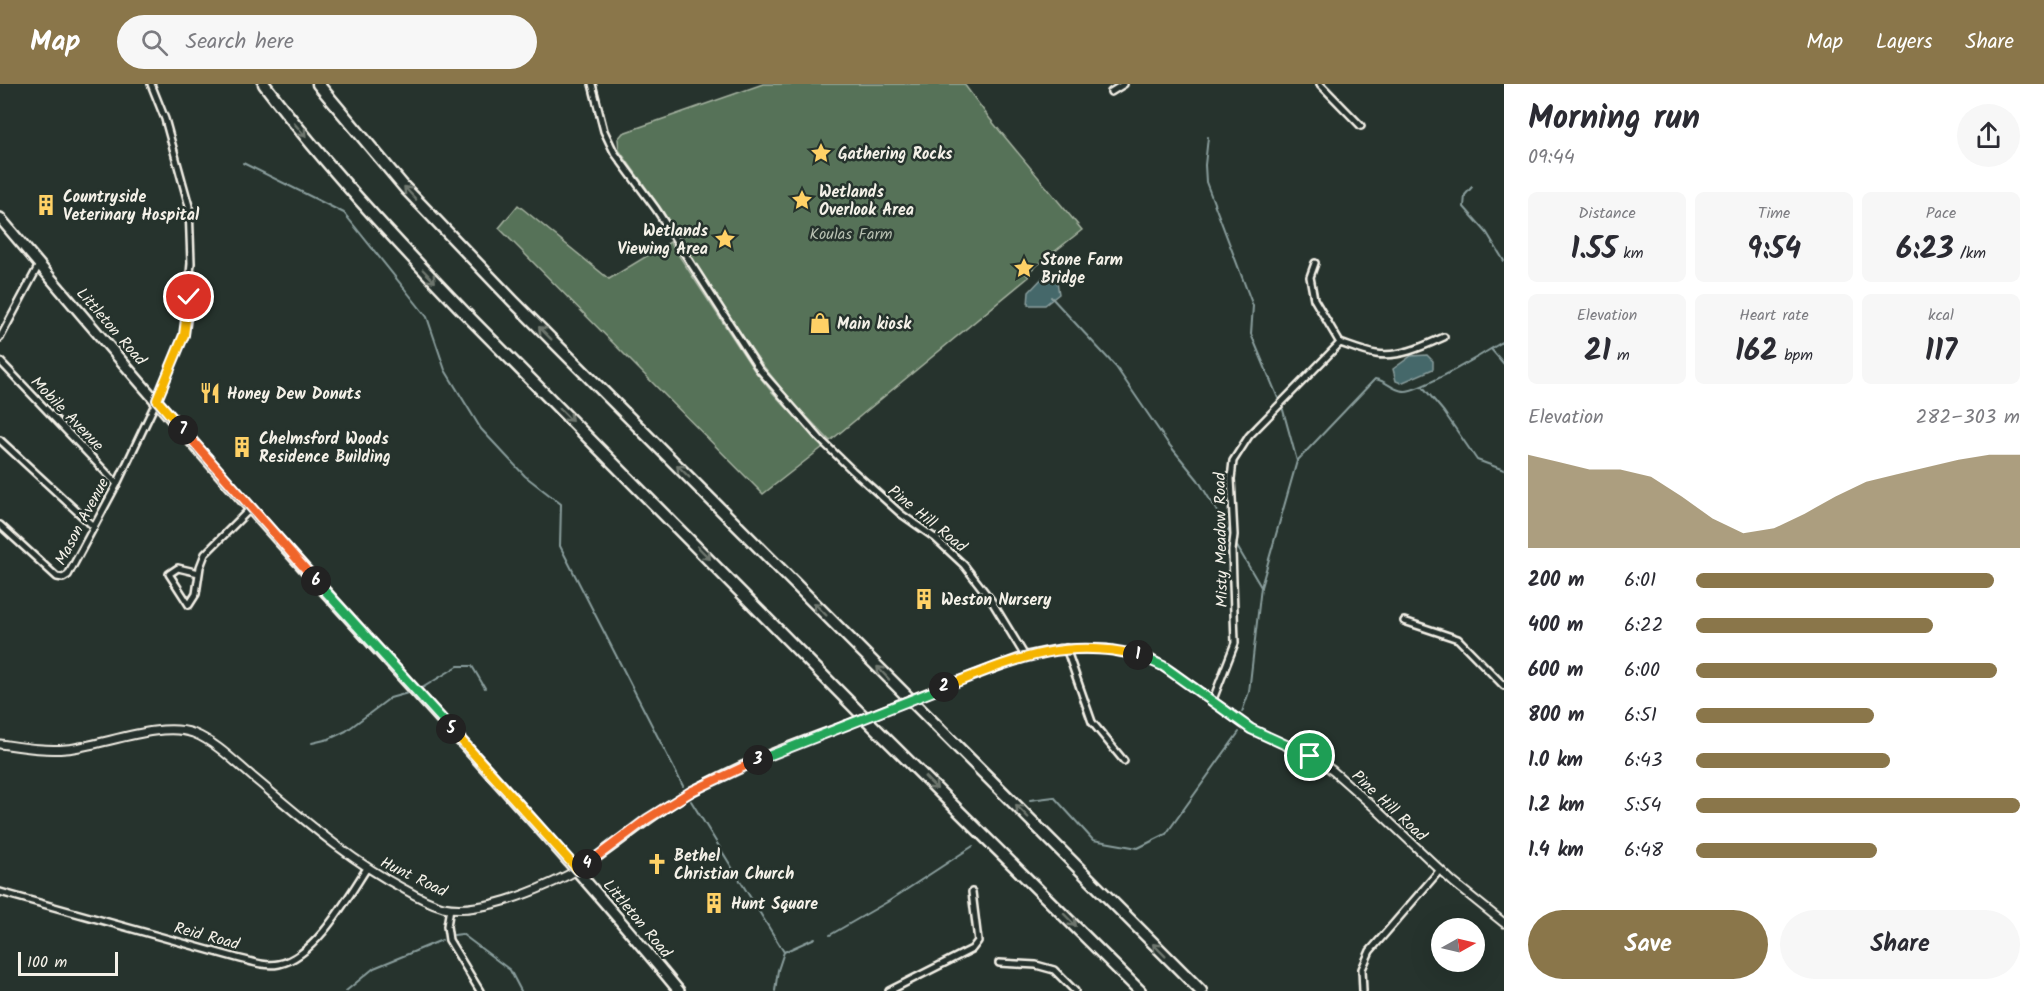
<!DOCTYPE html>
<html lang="en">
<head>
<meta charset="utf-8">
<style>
	body { margin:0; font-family:Kalam,sans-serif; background:#f7f7f7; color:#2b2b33; height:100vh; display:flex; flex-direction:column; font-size:22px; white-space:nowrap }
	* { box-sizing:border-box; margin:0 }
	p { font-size:20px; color:#7c7c81 }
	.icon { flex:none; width:33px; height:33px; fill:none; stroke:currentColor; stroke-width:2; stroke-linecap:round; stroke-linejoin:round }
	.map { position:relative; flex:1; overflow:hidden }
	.details { display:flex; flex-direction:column; background:#fff; width:540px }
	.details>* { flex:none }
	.needle { width:39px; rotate:82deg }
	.tools { position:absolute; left:1431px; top:834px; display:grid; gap:12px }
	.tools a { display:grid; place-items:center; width:54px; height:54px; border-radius:50%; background:#fff; box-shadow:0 6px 24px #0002; font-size:30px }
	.scale { position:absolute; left:18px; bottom:15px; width:100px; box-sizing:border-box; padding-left:6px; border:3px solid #f4f1e8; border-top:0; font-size:16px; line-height:21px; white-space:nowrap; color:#f4f1e8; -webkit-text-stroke:4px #26332d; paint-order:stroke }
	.pin { position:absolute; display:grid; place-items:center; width:51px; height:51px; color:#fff; margin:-26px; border:3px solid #fff; border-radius:50%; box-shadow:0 2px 6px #0007 }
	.km { position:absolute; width:30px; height:30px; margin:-15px; border-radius:50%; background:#222; color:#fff; font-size:16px; line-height:30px; text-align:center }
	.round { display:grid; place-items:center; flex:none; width:63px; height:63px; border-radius:32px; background:#f7f7f7 }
	.headline { display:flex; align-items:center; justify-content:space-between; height:102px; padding:0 24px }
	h1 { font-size:33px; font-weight:700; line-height:45px }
	.figures { display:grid; grid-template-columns:repeat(3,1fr); gap:9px; height:102px; padding:6px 24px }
	.figures div { display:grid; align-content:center; border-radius:9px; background:#f7f7f7; text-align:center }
	.figures b { font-size:30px; font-weight:700 }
	.figures small { font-size:16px; font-weight:400 }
	.figures p { font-size:16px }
	.chart { height:168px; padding:12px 24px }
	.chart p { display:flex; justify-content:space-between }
	.chart svg { width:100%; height:108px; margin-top:6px; fill:#8a764a; opacity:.7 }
	.cta { display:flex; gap:12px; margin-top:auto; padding:12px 24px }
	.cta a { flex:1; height:69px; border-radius:36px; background:#8a764a; color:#fff; font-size:24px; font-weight:700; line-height:69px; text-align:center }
	.cta a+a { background:#f7f7f7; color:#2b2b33 }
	ul { padding:0 24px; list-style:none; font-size:20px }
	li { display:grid; grid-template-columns:96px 72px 1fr; align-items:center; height:45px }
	li i { height:15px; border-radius:8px; background:#8a764a }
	header { display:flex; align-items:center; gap:36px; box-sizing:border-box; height:84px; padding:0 30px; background:#8a764a; color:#fff }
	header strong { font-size:28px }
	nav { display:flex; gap:33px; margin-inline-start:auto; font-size:21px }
	.search { width:420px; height:54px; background:#f7f7f7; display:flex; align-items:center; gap:15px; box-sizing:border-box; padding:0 21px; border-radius:33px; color:#7c7c81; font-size:22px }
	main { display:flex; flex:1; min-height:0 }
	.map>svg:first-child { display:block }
	.green { fill:#567259; stroke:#a5b2a0; stroke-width:1.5 }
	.water { fill:#44676b; stroke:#8a9e9d; stroke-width:1.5 }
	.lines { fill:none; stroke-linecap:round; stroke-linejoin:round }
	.stream { stroke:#8a9e9d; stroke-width:2 }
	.minor-casing { stroke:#f4f1e8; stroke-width:10 }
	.tertiary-casing { stroke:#f4f1e8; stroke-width:11 }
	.primary-casing { stroke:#f4f1e8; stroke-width:14 }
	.motorway-casing { stroke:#f4f1e8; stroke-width:15 }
	.minor { stroke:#26332d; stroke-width:5 }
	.tertiary { stroke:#26332d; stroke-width:7 }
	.primary { stroke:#26332d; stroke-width:9 }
	.motorway { stroke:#26332d; stroke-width:10 }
	.tertiary-bridge-casing { stroke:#f4f1e8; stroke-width:11; stroke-linecap:butt }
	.tertiary-bridge { stroke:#26332d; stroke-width:7 }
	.oneway { stroke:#6e766e }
	.split-1-casing { stroke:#fff; stroke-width:12 }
	.split-2-casing { stroke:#fff; stroke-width:12 }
	.split-3-casing { stroke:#fff; stroke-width:12 }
	.split-4-casing { stroke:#fff; stroke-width:12 }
	.split-5-casing { stroke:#fff; stroke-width:12 }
	.split-6-casing { stroke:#fff; stroke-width:12 }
	.split-7-casing { stroke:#fff; stroke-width:12 }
	.split-8-casing { stroke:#fff; stroke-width:12 }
	.split-1 { stroke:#22a559; stroke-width:8 }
	.split-2 { stroke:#f5b400; stroke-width:8 }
	.split-3 { stroke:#22a559; stroke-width:8 }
	.split-4 { stroke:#f0652b; stroke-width:8 }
	.split-5 { stroke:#f5b400; stroke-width:8 }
	.split-6 { stroke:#22a559; stroke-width:8 }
	.split-7 { stroke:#f0652b; stroke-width:8 }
	.split-8 { stroke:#f5b400; stroke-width:8 }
	.labels { text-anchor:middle; stroke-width:5; stroke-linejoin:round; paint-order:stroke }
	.poi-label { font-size:16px; font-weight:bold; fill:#f4f1e8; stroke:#26332d; text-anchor:start }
	.park-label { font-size:16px; fill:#b5beaf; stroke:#26332d }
	.street-label { font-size:16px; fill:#f4f1e8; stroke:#26332d }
</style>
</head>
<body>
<header>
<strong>Map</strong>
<div class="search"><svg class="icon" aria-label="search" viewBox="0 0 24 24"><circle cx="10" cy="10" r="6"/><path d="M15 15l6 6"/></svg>Search here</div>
<nav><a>Map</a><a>Layers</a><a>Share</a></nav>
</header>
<main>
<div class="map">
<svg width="1504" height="907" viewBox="0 0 1504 907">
	<rect width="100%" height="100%" fill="#26332d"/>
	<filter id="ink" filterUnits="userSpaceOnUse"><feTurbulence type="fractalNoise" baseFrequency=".0167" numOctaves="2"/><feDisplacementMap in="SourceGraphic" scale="12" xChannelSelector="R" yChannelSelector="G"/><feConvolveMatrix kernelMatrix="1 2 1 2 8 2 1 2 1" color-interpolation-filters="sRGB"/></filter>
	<g filter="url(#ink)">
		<g class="green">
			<path d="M763,0h201l26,35 92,111 -56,44 3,3 -199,164 -40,-42 -29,-36 -62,-90 -37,-63 -43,-60 -1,-11 5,-6z"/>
			<path d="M518,121l91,74 61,-37 84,128 18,22 51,55 -60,47 -264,-266z"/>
		</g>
		<g class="water">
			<path d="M1048,188l8,3 3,19 -14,11h-17l1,-13z"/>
			<path d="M1427,271l6,6v8l-32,14 -5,-2 -3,-12 18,-13z"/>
		</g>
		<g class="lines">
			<g class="stream">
				<path d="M1208,53l-3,28 1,17 47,124 -2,28 32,76 14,51"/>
				<path d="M243,79l101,50 83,104 18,53 36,59 44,47 36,28 -1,42 123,240"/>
				<path d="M1472,103l-7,8 -1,12 23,26 17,28"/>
				<path d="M1051,213l65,70 51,75 31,38 35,58"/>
				<path d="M1491,265l13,15"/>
				<path d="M1423,303l21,25 33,48 27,10"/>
				<path d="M1235,459l26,44"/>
				<path d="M422,604l36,-22h14l13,22"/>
				<path d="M1242,628l7,-20 12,-105 36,-126 78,-82c13,2 16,11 29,12 16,1 84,-40 100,-50"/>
				<path d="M312,659l17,-4 17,-8 44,-33 18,-5"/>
				<path d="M1030,716l24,-3 39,43 45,8 28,-14 73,-102"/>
				<path d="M691,717l93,151"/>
				<path d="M454,851l8,-1 48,36 11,21"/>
				<path d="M830,851l59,-34 84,-55"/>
				<path d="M346,907l28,-23 68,-28"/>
				<path d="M775,907l3,-21 6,-18 31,-14"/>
			</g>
			<defs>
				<g id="minor">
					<path d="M592,0l12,47 10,21 42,57 103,160 61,70 33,32 48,43 34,24 29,27 27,35 34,56"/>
					<path d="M1320,0l41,42"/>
					<path d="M1111,8l13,-8"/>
					<path d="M0,254l39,-73"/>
					<path d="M1340,259c12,4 24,9 36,11 23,4 48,-8 68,-17"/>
					<path d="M0,277l117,123"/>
					<path d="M0,356l94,87"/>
					<path d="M0,441l57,52 6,1 5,-3 49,-91 40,-84 27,-65 7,-72 -2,-57 -24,-87 -14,-35"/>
					<path d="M199,489l-21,-5 -9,6 20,31 7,-11 4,-27 5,-13 46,-46"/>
					<path d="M1404,537l54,18 46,47"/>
					<path d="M1066,564l26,74 32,39"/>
					<path d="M1212,618l23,-59 -3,-92 2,-16 -3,-56 2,-18 16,-25 91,-93 -26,-44 -4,-22 5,-14"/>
					<path d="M0,808l237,66c13,3 28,9 42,6 36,-7 69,-67 88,-96"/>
					<path d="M450,824l-3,18 2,14 31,51"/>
					<path d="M999,879l37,2 18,5 21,21"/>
					<path d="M889,907l83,-42 6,-8 -6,-49"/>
					<path d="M1363,907l-1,-22 8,-18 70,-81"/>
				</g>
				<g id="tertiary">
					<path d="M934,606l91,-34 35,-7h46l43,9 23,14 79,57 67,31 15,11 43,38 77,73 51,41"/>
					<path d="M0,660c22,3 44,7 66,5 36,-3 93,-28 127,-16 23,9 43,30 61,45 48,40 95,82 150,111 12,7 25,14 39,18 10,2 22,2 33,0 35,-4 90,-28 119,-48 34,-23 61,-48 98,-68 48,-28 101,-47 153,-66"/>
				</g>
				<path id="primary" d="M0,134c99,118 199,234 302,348 127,141 257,279 377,425"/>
				<g id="motorway">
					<path d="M264,0c61,81 130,155 200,228l395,400 281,279"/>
					<path d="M318,0l87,104 108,113 688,690"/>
				</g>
			</defs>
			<use href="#minor" class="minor-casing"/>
			<use href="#tertiary" class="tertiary-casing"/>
			<use href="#primary" class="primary-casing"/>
			<use href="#motorway" class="motorway-casing"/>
			<use href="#minor" class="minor"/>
			<use href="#tertiary" class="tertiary"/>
			<use href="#primary" class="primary"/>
			<use href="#motorway" class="motorway"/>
			<defs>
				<path id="tertiary-bridge" d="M846,641l88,-35"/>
			</defs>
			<use href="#tertiary-bridge" class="tertiary-bridge-casing"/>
			<use href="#tertiary-bridge" class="tertiary-bridge"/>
		</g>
		<defs><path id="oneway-shaft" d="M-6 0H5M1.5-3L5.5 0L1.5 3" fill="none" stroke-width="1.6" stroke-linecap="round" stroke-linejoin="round" transform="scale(1.5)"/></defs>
		<g class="oneway">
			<use href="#oneway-shaft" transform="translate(300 46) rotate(49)"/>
			<use href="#oneway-shaft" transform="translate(410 109) rotate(-133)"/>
			<use href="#oneway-shaft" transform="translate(429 192) rotate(46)"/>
			<use href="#oneway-shaft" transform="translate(545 249) rotate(-135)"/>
			<use href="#oneway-shaft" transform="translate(566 331) rotate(45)"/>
			<use href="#oneway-shaft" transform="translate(683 387) rotate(-135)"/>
			<use href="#oneway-shaft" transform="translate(704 469) rotate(45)"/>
			<use href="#oneway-shaft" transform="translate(820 525) rotate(-135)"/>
			<use href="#oneway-shaft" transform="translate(883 589) rotate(-133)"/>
			<use href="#oneway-shaft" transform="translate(931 699) rotate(45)"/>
			<use href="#oneway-shaft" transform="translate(1022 727) rotate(-134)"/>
			<use href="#oneway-shaft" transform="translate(1070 836) rotate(45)"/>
			<use href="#oneway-shaft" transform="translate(1159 866) rotate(-135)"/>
		</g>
	</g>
	<g class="lines" filter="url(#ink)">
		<defs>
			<path id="split-1" d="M1138,571l25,11 88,63 59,27"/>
			<path id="split-2" d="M944,603c70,-27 118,-50 194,-32"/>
			<path id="split-3" d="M758,676l186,-73"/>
			<path id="split-4" d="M587,780l60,-45 45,-28 66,-31"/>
			<path id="split-5" d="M451,645l127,141 9,-6"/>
			<path id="split-6" d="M316,497l135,148"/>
			<path id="split-7" d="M183,346l133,151"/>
			<path id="split-8" d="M183,346l-26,-30 27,-65 5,-38"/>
		</defs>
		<use href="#split-1" class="split-1-casing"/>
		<use href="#split-2" class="split-2-casing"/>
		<use href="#split-3" class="split-3-casing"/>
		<use href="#split-4" class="split-4-casing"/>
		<use href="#split-5" class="split-5-casing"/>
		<use href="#split-6" class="split-6-casing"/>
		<use href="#split-7" class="split-7-casing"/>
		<use href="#split-8" class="split-8-casing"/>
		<use href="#split-1" class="split-1"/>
		<use href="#split-2" class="split-2"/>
		<use href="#split-3" class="split-3"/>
		<use href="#split-4" class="split-4"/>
		<use href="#split-5" class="split-5"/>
		<use href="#split-6" class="split-6"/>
		<use href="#split-7" class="split-7"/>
		<use href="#split-8" class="split-8"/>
	</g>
	<defs>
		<symbol id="sight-bare" viewBox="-9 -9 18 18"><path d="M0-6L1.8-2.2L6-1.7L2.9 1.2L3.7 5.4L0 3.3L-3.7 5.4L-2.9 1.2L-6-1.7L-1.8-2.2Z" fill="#ffd166" stroke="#26332d" stroke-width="2.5" paint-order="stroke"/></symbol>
		<symbol id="building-bare" viewBox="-9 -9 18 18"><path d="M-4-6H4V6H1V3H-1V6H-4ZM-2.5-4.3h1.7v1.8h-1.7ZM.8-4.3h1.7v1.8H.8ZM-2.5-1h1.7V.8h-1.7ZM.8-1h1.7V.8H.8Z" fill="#ffd166" stroke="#26332d" stroke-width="2.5" paint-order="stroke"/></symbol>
		<symbol id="shop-bare" viewBox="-9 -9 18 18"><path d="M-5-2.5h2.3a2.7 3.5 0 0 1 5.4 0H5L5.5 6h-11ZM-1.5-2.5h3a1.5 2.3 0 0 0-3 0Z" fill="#ffd166" stroke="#26332d" stroke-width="2.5" paint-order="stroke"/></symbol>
		<symbol id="restaurant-bare" viewBox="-9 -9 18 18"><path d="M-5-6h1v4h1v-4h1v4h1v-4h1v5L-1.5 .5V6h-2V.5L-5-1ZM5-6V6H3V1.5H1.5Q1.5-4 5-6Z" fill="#ffd166" stroke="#26332d" stroke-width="2.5" paint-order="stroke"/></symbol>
		<symbol id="church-bare" viewBox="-9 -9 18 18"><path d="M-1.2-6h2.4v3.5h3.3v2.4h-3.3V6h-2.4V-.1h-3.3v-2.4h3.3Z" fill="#ffd166" stroke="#26332d" stroke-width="2.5" paint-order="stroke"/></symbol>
	</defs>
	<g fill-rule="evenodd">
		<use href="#sight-bare" x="806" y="54" width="30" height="30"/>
		<use href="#sight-bare" x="787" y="101" width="30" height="30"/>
		<use href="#building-bare" x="31" y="106" width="30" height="30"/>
		<use href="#sight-bare" x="710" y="140" width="30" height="30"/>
		<use href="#sight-bare" x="1009" y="169" width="30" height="30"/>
		<use href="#shop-bare" x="805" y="224" width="30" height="30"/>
		<use href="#restaurant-bare" x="195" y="294" width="30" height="30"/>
		<use href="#building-bare" x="227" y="348" width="30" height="30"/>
		<use href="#building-bare" x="909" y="500" width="30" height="30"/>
		<use href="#church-bare" x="642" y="765" width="30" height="30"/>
		<use href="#building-bare" x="699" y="804" width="30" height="30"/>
	</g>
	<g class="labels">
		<g class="poi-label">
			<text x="838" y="75">Gathering Rocks</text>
			<text x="819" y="113">Wetlands<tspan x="819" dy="18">Overlook Area</tspan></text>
			<text x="63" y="118">Countryside<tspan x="63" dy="18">Veterinary Hospital</tspan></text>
			<text x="708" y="152" text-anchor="end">Wetlands<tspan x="708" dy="18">Viewing Area</tspan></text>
			<text x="1041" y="181">Stone Farm<tspan x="1041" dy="18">Bridge</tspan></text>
			<text x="837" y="245">Main kiosk</text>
			<text x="227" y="315">Honey Dew Donuts</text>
			<text x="259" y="360">Chelmsford Woods<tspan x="259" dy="18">Residence Building</tspan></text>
			<text x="941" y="521">Weston Nursery</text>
			<text x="674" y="777">Bethel<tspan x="674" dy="18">Christian Church</tspan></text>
			<text x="731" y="825">Hunt Square</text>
		</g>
		<g class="park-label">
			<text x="851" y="155">Koulas Farm</text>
		</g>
		<g class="street-label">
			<text transform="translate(112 242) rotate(49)" y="6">Littleton Road</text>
			<text transform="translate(68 329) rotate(46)" y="6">Mobile Avenue</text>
			<text transform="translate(928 434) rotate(39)" y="6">Pine Hill Road</text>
			<text transform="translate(81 437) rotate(-62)" y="6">Mason Avenue</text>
			<text transform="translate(1220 456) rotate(-91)" y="6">Misty Meadow Road</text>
			<text transform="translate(1390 721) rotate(43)" y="6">Pine Hill Road</text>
			<text transform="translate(414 792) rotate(26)" y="6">Hunt Road</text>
			<text transform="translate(638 834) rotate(50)" y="6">Littleton Road</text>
			<text transform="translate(207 851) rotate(15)" y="6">Reid Road</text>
		</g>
	</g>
</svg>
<div class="tools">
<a><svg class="needle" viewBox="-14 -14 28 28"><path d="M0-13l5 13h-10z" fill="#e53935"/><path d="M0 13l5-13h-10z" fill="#7c7c81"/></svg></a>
</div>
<div class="scale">100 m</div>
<div class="pin" style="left:1310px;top:672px;background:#1e9e55"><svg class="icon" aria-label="arrive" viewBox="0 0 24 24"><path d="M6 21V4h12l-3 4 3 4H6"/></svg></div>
<div class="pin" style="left:189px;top:213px;background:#d93025"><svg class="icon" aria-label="check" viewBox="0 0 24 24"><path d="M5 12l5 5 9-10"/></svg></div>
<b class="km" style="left:1138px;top:571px">1</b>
<b class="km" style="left:944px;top:603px">2</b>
<b class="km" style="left:758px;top:676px">3</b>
<b class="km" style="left:587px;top:780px">4</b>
<b class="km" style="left:451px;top:645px">5</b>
<b class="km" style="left:316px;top:497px">6</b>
<b class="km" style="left:183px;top:346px">7</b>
</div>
<section class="details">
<div class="headline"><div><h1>Morning run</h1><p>09:44</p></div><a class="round"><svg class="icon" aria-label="share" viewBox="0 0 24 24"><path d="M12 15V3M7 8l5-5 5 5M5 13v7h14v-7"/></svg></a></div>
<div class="figures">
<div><p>Distance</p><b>1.55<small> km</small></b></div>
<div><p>Time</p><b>9:54</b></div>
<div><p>Pace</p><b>6:23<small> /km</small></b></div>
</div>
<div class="figures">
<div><p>Elevation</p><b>21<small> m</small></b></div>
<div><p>Heart rate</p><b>162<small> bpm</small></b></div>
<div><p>kcal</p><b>117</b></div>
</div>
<div class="chart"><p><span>Elevation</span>282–303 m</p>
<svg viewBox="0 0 160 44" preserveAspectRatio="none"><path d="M0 44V6L10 9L20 12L30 12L40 15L50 23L60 32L70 38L80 36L90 30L100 23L110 17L120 14L130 11L140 8L150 6L160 6V44z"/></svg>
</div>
<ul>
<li><b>200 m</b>6:01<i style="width:92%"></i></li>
<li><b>400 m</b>6:22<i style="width:73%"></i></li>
<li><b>600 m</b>6:00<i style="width:93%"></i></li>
<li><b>800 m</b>6:51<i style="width:55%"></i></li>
<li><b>1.0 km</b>6:43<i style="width:60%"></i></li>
<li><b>1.2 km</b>5:54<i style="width:100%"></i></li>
<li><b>1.4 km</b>6:48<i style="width:56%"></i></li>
</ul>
<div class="cta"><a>Save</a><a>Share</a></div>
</section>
</main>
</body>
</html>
